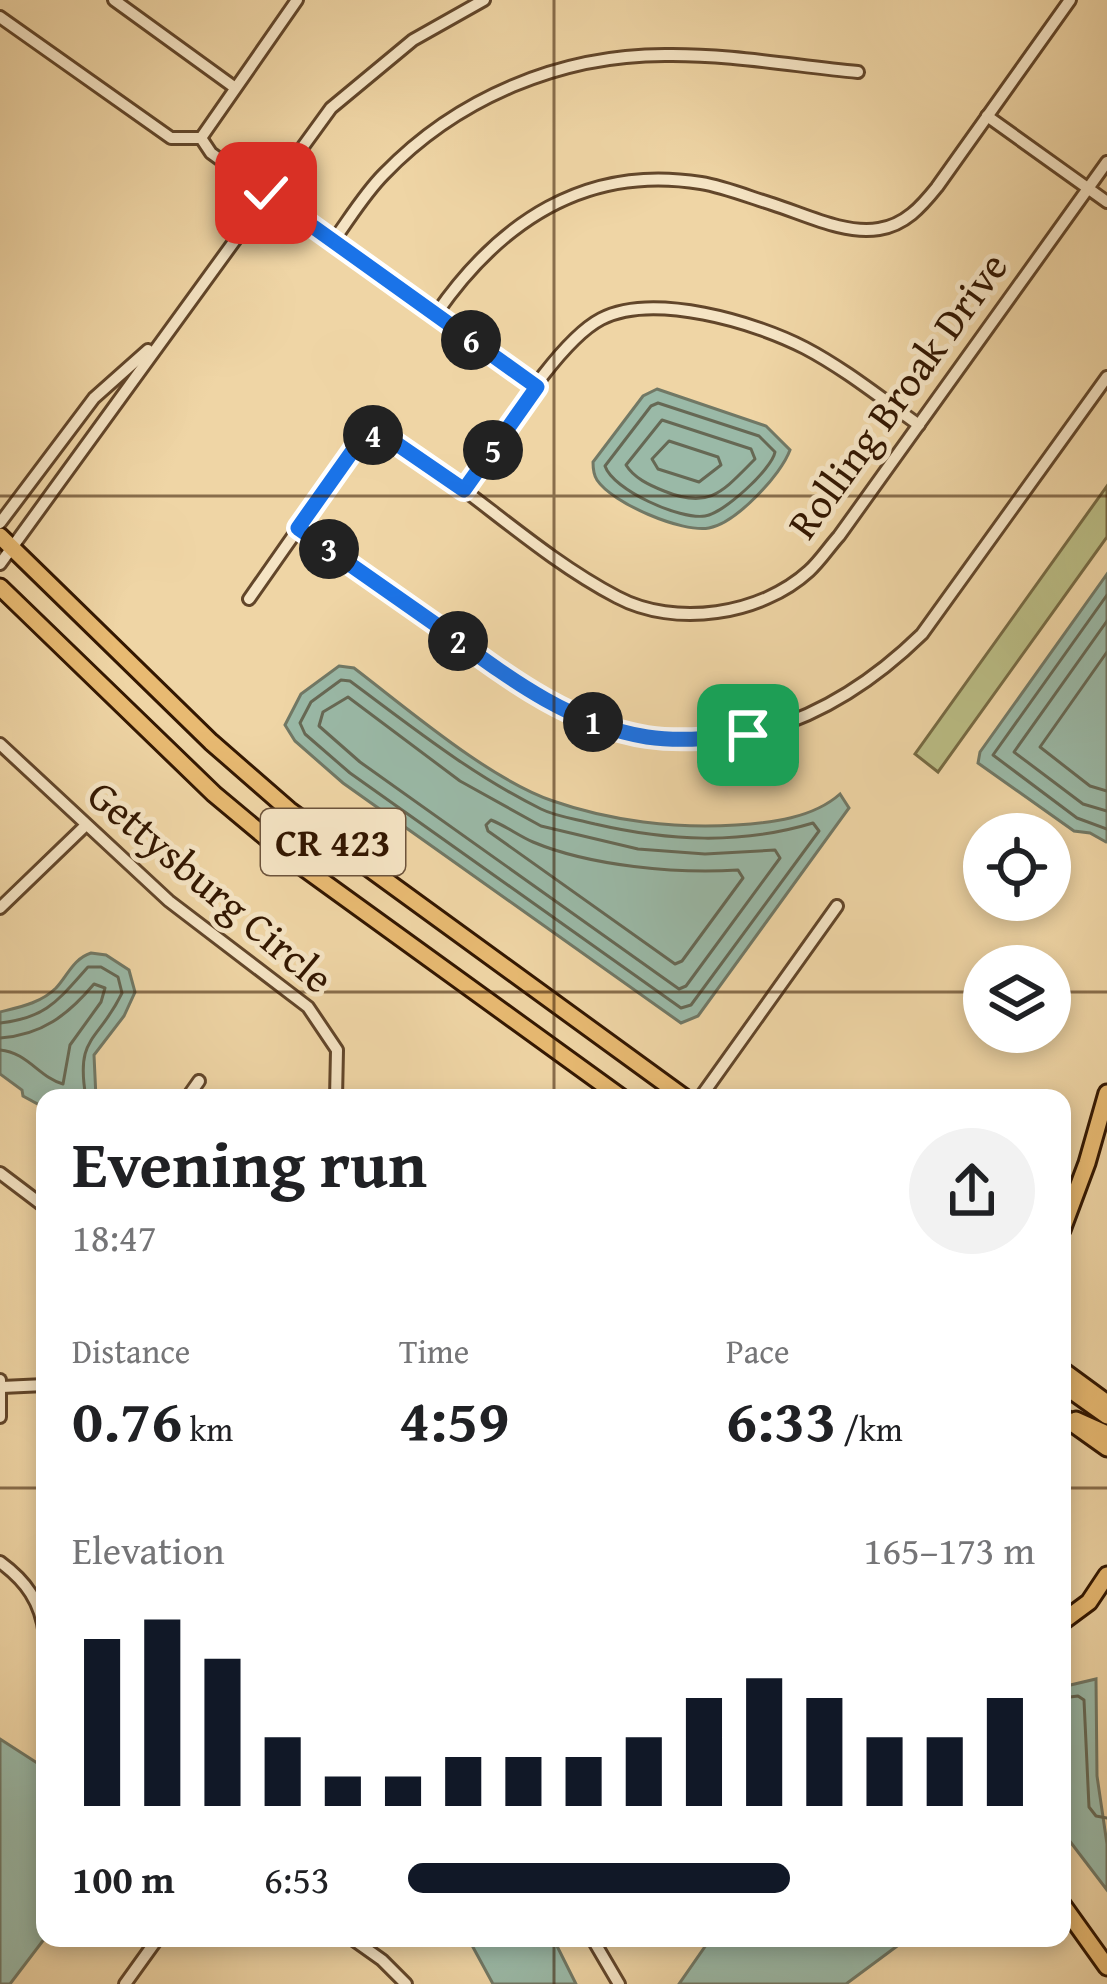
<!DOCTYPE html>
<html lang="en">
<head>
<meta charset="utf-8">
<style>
	body { margin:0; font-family:"Gentium Book Plus",serif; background:#f2f2f2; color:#202124; height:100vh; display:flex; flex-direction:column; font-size:45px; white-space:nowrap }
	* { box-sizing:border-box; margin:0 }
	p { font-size:39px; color:#757577 }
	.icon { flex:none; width:66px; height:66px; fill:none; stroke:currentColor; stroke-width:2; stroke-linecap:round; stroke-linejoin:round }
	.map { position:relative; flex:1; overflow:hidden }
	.panel { position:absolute; left:36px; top:1089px; width:1035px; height:858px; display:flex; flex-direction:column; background:#fff; border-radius:24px; box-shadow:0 6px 18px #0003 }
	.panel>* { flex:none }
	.tools { position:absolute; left:963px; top:813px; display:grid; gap:24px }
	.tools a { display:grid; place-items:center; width:108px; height:108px; border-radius:50%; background:#fff; box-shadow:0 6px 18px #0003; font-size:60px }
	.pin { position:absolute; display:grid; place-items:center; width:102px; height:102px; color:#fff; margin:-51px; border-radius:24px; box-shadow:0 6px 18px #0006 }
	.km { position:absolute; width:60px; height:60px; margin:-30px; border-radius:50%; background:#222; color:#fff; font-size:33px; line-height:60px; text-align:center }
	.round { display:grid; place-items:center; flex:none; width:126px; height:126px; border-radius:63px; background:#f2f2f2 }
	.overview { display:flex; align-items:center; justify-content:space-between; height:204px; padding:0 36px }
	h1 { font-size:66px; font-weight:700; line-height:90px }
	.stats { display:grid; grid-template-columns:repeat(3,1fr); gap:18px; height:204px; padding:12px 36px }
	.stats div { display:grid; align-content:center }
	.stats b { font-size:60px; font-weight:700 }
	.stats small { font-size:33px; font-weight:400 }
	.stats p { font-size:33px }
	.chart { height:336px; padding:24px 36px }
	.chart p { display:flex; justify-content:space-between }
	.chart svg { width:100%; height:216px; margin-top:12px; stroke:#111827; stroke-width:6 }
	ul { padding:0 36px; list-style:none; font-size:39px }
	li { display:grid; grid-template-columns:192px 144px 1fr; align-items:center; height:90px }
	li i { height:30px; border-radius:15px; background:#111827 }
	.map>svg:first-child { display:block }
	.green { fill:#babd85; stroke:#766a43; stroke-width:3 }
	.water { fill:#9ab9a7; stroke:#717865; stroke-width:3 }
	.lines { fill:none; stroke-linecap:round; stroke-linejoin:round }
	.shore { stroke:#666854; stroke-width:3 }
	.minor-casing { stroke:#62462a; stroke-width:16 }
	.highway-casing { stroke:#331701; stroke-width:21 }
	.minor { stroke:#f5e4c4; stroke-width:10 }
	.highway { stroke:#e8ba72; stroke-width:15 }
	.route-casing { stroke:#fff; stroke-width:24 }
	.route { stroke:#1a73e8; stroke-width:15 }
	.grid { fill:none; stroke:#331701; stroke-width:3; stroke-opacity:0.55 }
	.labels { text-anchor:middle; stroke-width:10; stroke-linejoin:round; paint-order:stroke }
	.shield { fill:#f5e4c4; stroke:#6d543c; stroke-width:3 }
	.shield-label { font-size:39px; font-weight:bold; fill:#331701 }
	.street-label { font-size:42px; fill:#331701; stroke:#f5e4c4 }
</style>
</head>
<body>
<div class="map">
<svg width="1107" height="1984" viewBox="0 0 1107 1984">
	<rect width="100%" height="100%" fill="#efd5a5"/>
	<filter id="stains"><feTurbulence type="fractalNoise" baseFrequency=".00167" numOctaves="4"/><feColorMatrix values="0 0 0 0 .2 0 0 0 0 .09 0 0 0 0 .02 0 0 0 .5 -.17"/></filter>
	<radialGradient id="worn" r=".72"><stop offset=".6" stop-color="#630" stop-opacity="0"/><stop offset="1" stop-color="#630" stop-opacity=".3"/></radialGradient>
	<path class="green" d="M1107,486v51l-169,235 -23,-18z"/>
	<g class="water">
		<path d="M657,389l109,37 24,24c-9,25 -54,73 -81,78 -27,5 -97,-25 -112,-48 -4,-6 -4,-12 -4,-18l50,-66z"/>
		<path d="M1107,574v267l-1,1 -16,-9 -16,-2 -96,-68 2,-11z"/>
		<path d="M339,666l15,2c55,42 135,111 199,133 57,20 123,28 183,24 35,-2 77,-7 104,-31l9,14 -151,208 -17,7 -338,-240 -48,-42 -10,-16 16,-31z"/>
		<path d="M91,953l15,2 23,15 6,22 -11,24 -30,39 2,43h-51v10l-22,-12 -1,-6 -22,-16v-62c20,-5 41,-9 56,-24 12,-13 17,-29 35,-35z"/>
		<path d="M1096,1679l1,97 10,68v46l-45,-59v-144z"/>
		<path d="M0,1739l45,29v170l-35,46h-10z"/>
		<path d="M468,1938h85l23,46h-83z"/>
		<path d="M711,1938h197l-62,46h-167z"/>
	</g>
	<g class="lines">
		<g class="shore">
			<path d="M658,403l101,33 16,16c-3,17 -51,61 -70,64 -25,4 -92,-26 -100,-50l46,-60z"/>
			<path d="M662,420l89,29 4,10c-32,32 -45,51 -91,32 -15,-6 -30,-13 -38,-26z"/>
			<path d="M669,441l49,16 3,8 -22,17 -41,-13 -6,-10z"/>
			<path d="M1107,595l-114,160 84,63 30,11"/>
			<path d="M1107,621l-93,131 69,52 24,7"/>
			<path d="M1107,652l-67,95 50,39 17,5"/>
			<path d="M341,680l9,1c62,46 122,94 191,128 16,8 36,10 54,15 73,17 145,21 218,-1l6,8 -128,174 -10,3 -331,-235 -45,-39 -5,-11 11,-21z"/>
			<path d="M348,697l112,84 81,45 97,23 67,5 70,-4 5,8 -94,128 -7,3 -319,-227 -41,-36 4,-14z"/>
			<path d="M491,820c15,6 28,16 42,22 57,24 144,32 205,28l5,8 -61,83 -7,3 -187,-133 -2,-6z"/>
			<path d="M0,1023c47,-5 59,-24 88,-56h13l17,10 4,16c-24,50 -47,42 -36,105"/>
			<path d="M0,1038c42,-3 68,-23 94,-54l11,4 -4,14 -31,43 -7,39c-23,-6 -36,-32 -63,-34"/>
			<path d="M1062,1698l16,-2 6,4 5,107 7,9 11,2"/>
		</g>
		<defs>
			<g id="minor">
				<path d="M114,0l120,87"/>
				<path d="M0,17l171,121h30"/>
				<path d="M987,116l120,86"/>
				<path d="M201,138l10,15 326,234"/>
				<path d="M201,138l96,-138"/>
				<path d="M334,240c16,-22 31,-47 50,-66 73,-76 176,-119 281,-119 64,-1 129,11 193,17"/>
				<path d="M436,314c63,-91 149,-150 265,-131 24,4 48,14 71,21 32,10 73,31 107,25 26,-4 42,-22 58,-42l133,-187"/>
				<path d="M464,490c32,-45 91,-147 137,-171 52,-27 154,3 204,29 40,21 77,51 114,77"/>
				<path d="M0,523l94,-125 54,-48"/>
				<path d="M298,528c51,35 100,70 150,106 45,32 89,66 140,87 126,49 243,2 334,-87l185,-257"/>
				<path d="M0,564l331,-456 82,-68 71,-40"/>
				<path d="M249,599l112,-160 20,-6c83,48 152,120 236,164 58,31 144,18 192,-26 11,-10 20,-24 30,-35l268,-374"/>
				<path d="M0,744l169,157 139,106 29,43 -1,48"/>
				<path d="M0,908l85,-82"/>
				<path d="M187,1098l12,-17"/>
				<path d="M700,1098l137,-192"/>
				<path d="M0,1173l45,34"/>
				<path d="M0,1380v37"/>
				<path d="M2,1387l43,-2"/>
				<path d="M0,1562c26,19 41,40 45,73"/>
				<path d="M45,1654v10"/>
				<path d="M351,1938l31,22 24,24"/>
				<path d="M592,1938l27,46"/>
				<path d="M125,1984l33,-46"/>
			</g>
			<g id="highway">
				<path d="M0,536l211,206 78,68 396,288"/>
				<path d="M0,587l214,207 79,66 329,238"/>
				<path d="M1062,1230l25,-67 20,-70"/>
				<path d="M1062,1370l45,33"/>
				<path d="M1062,1384l45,32"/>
				<path d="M1062,1416l45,32"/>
				<path d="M1076,1420l31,14"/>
				<path d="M1062,1622l27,-20 18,-27"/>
				<path d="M1062,1904l45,63"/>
			</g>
		</defs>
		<use href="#minor" class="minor-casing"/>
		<use href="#highway" class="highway-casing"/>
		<use href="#minor" class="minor"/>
		<use href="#highway" class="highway"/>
	</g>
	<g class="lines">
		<defs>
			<path id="route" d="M266,193l271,194 -73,103 -83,-57 -20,6 -63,89c46,32 92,64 137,96 65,47 130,100 212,113 34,5 67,1 101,-2"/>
		</defs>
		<use href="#route" class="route-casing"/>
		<use href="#route" class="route"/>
	</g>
	<path class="grid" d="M554,0v1098M0,496h1107M0,992h984M1050,992h57M0,1488h45M1062,1488h45M554,1938v46"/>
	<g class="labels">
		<rect class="shield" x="261" y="809" width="144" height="66" rx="9"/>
		<g class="shield-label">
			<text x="333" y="856">CR 423</text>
		</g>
		<g class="street-label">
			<text transform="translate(897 395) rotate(-54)" y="15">Rolling Broak Drive</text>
			<text transform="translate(211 886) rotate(40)" y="15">Gettysburg Circle</text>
		</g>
	</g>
	<rect width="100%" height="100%" filter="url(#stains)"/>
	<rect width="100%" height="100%" fill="url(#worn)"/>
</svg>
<div class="tools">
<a><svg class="icon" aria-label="locate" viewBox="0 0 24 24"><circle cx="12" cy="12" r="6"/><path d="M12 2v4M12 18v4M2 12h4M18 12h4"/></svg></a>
<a><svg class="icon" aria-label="layers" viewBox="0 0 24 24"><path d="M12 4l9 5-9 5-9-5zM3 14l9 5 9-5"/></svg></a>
</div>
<div class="pin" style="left:748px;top:735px;background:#1e9e55"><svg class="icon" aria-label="arrive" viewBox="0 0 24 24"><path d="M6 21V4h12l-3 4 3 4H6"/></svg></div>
<div class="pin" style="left:266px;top:193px;background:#d93025"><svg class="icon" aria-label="check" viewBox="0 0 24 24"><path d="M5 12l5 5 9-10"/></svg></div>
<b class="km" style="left:593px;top:722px">1</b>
<b class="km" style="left:458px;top:641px">2</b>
<b class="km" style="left:329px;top:549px">3</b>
<b class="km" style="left:373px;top:435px">4</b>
<b class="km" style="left:493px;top:450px">5</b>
<b class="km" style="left:471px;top:340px">6</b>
<section class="panel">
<div class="overview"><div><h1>Evening run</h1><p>18:47</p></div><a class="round"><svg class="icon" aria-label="share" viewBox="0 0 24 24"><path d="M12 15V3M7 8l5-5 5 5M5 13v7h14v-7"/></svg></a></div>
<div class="stats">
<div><p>Distance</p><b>0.76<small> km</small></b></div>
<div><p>Time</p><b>4:59</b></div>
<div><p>Pace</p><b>6:33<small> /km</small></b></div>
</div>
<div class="chart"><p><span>Elevation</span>165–173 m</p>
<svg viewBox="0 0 160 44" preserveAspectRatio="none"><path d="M5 44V10M15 44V6M25 44V14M35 44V30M45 44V38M55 44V38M65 44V34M75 44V34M85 44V34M95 44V30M105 44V22M115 44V18M125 44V22M135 44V30M145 44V30M155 44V22"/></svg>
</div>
<ul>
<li><b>100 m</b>6:53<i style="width:61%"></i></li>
</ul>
</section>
</div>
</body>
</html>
